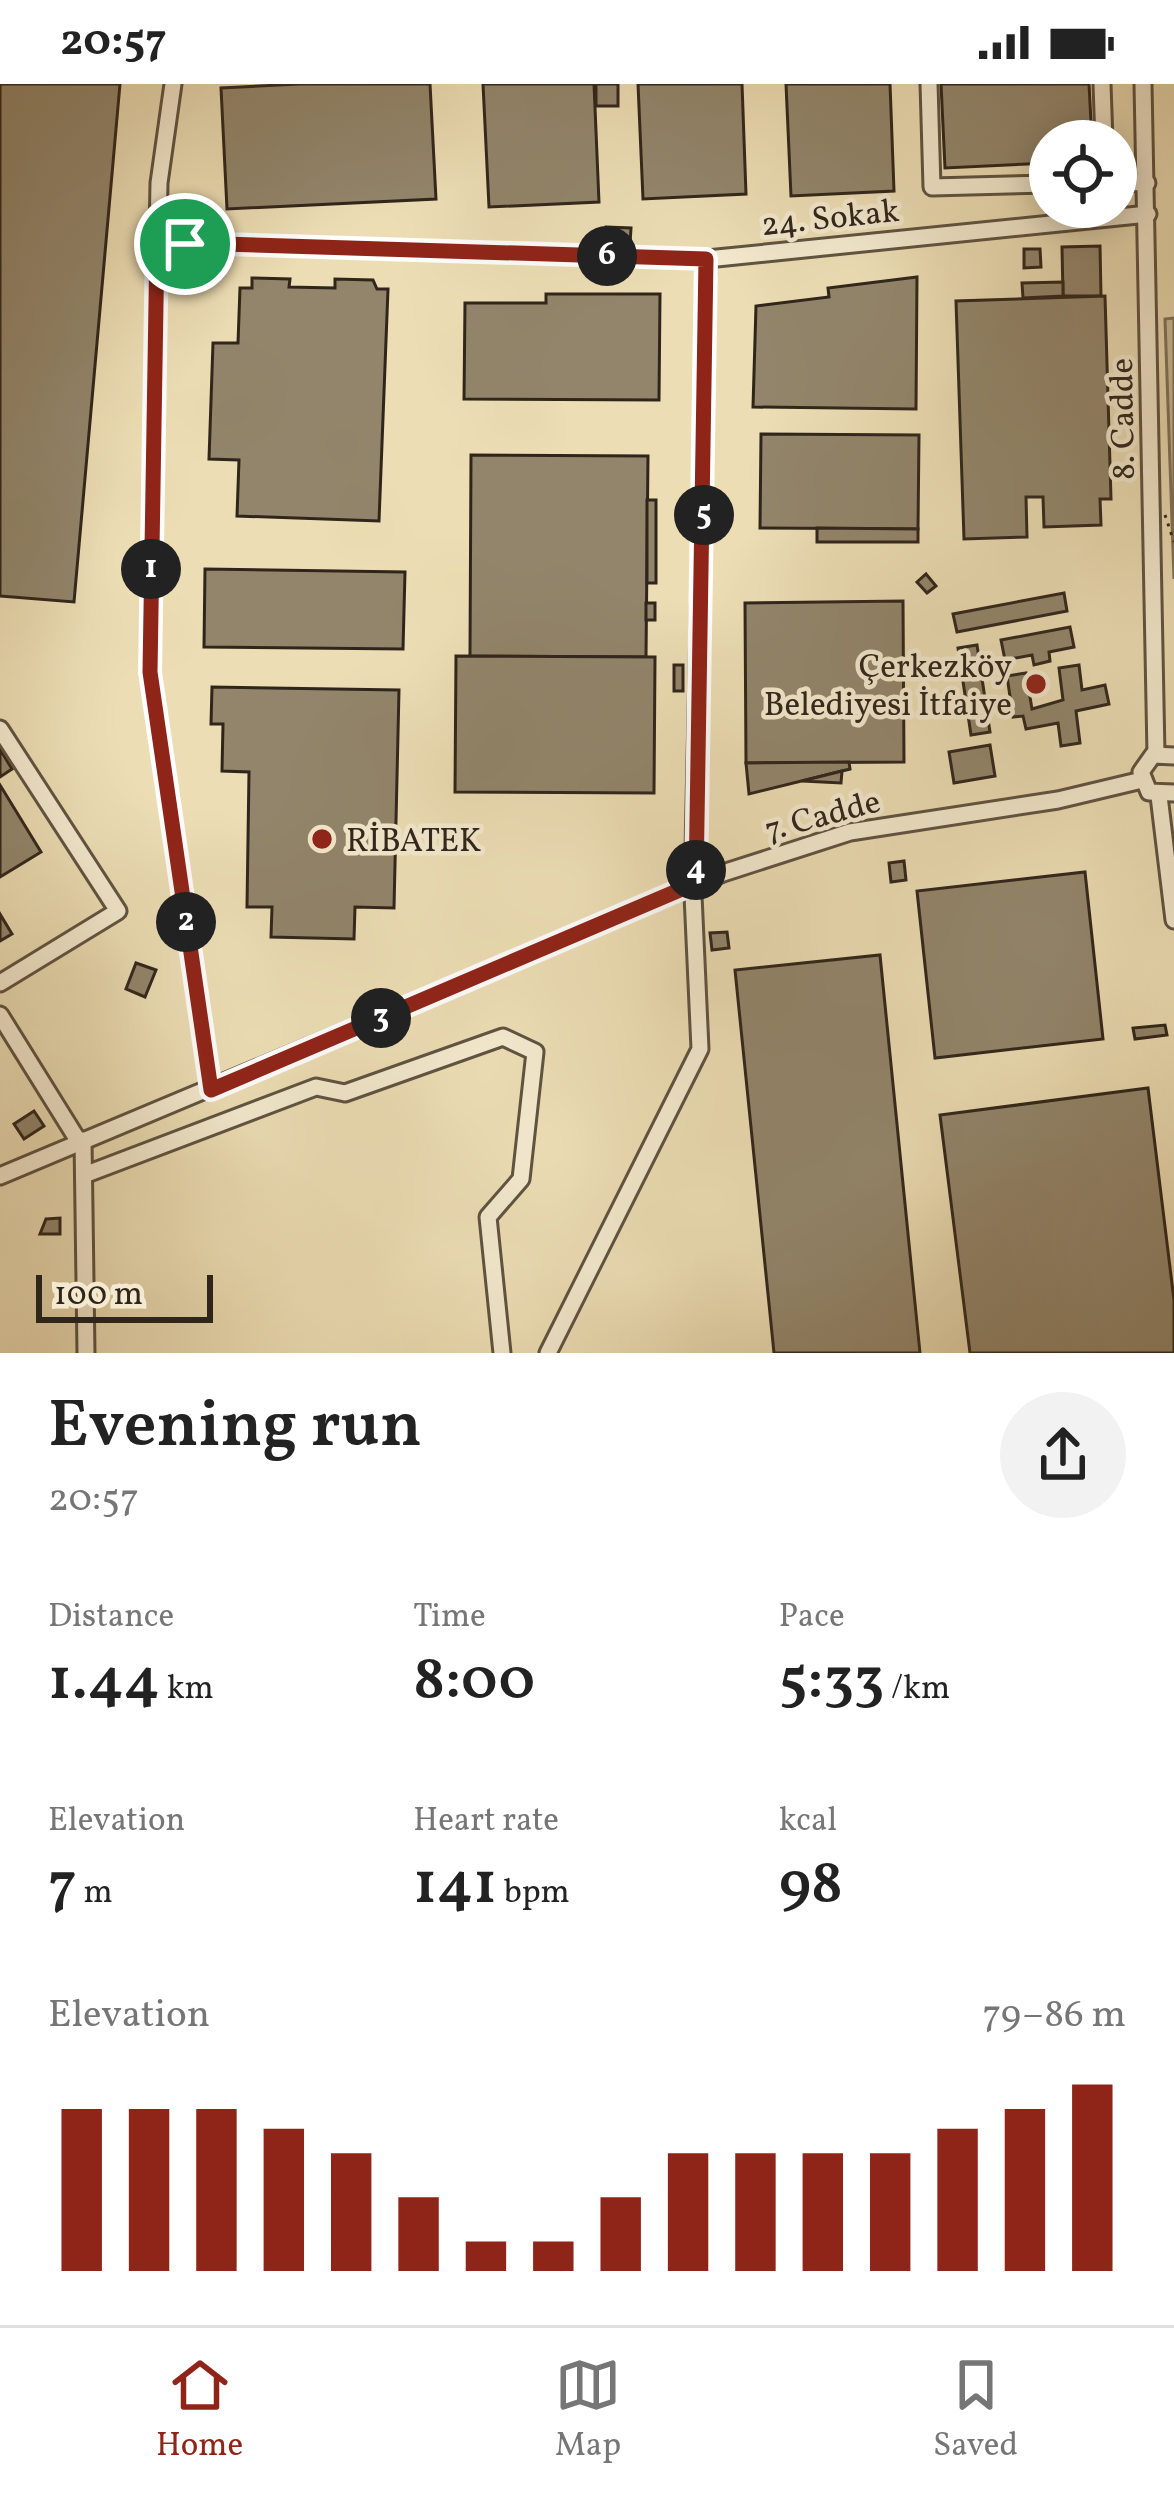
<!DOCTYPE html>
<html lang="en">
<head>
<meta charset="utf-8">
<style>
	body { margin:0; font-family:Vollkorn,serif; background:#f2f2f2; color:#222; height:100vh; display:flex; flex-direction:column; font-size:45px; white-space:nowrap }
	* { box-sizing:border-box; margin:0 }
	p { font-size:39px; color:#767676 }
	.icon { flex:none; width:66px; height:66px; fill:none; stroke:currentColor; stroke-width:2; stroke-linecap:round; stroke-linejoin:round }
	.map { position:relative; height:1269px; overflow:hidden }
	.panel { display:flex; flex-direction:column; background:#fff; flex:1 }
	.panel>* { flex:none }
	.tools { position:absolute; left:1029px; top:36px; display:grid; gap:24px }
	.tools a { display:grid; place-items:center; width:108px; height:108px; border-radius:50%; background:#fff; box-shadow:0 6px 30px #0003; font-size:60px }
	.scale { position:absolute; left:36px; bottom:30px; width:177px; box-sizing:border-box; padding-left:12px; border:6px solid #30251b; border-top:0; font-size:33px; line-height:42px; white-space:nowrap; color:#30251b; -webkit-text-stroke:9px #f3e9ce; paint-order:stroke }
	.pin { position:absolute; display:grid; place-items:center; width:102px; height:102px; color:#fff; margin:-51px; border:6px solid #fff; border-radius:50%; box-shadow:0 3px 12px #0007 }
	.km { position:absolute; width:60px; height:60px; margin:-30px; border-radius:50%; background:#222; color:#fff; font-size:33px; line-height:60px; text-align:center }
	.round { display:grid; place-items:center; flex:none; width:126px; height:126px; border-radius:63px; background:#f2f2f2 }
	.headline { display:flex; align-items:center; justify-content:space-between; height:204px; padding:0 48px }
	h1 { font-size:66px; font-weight:600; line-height:90px }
	.stats { display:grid; grid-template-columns:repeat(3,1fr); gap:18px; height:204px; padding:12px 48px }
	.stats div { display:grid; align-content:center }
	.stats b { font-size:60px; font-weight:600 }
	.stats small { font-size:33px; font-weight:400 }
	.stats p { font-size:33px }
	.chart { height:336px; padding:24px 48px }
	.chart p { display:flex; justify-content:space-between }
	.chart svg { width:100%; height:216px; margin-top:12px; stroke:#8f2418; stroke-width:6 }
	.status { display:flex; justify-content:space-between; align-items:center; height:84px; padding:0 60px; background:#fff; direction:ltr }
	.status svg { height:33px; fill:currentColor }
	.dock { display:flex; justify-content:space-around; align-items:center; height:168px; border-top:3px solid #e0e0e0; background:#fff; font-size:33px; color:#767676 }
	.dock a { display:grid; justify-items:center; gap:6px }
	.dock .active { color:#8f2418 }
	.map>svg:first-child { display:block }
	.green { fill:#ccbe9a; stroke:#7e725a; stroke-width:3 }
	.building { fill:#92856b; stroke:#30251b; stroke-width:3 }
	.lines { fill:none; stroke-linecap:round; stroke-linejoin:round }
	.minor-casing { stroke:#5f5341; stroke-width:21 }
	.path { stroke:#30251b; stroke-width:3; stroke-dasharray:3 6; stroke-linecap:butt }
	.minor { stroke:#f3e9ce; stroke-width:15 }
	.route-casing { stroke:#fff; stroke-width:24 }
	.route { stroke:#8f2418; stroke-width:15 }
	.poi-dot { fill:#8f2418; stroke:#f3e9ce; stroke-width:4.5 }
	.labels { text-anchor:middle; stroke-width:9; stroke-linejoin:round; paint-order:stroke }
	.street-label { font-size:33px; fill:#30251b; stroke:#f3e9ce }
	.poi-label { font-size:33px; fill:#30251b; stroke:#f3e9ce; text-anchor:end }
</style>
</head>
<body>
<div class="status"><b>20:57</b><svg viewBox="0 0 49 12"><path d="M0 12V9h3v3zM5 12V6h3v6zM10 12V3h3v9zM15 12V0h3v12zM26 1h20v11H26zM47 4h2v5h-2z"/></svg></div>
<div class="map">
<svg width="1174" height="1269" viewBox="0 0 1174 1269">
	<rect width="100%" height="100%" fill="#ecddb4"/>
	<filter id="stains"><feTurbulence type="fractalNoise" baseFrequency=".00167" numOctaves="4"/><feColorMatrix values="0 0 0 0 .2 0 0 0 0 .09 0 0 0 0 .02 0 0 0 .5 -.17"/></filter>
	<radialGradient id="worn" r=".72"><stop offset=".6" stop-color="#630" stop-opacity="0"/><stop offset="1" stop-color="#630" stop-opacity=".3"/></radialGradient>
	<path class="green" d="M1174,234v261l-9,-260z"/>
	<g class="building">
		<path d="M0,0h120l-46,518 -74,-6z"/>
		<path d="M299,0h131l6,115 -209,10 -6,-121z"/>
		<path d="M483,0h111l5,118 -110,5z"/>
		<rect x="596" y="0" width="22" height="22"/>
		<path d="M638,0h104l4,110 -103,5z"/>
		<path d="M786,0h104l4,107 -103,5z"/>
		<path d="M941,0h148l3,57h-42v22l-105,5z"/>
		<path d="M606,143l25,1 -1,16 -25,-1z"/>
		<path d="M1100,162l1,50h-38l-1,-49z"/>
		<path d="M1024,165h16l1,18 -17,1z"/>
		<path d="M917,193l-1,132 -163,-2 3,-101 73,-9 -1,-9z"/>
		<path d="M252,194l38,1 -1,8 46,1v-9l38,1 4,9h11l-9,232 -142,-5 2,-56 -30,-1 4,-116h25l2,-55h12z"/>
		<path d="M1063,198v14l-40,2 -1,-15z"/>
		<path d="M546,210h114l-1,106 -195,-1 1,-96h81z"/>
		<path d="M1105,212l6,203h-11l1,26 -57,2 -1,-30h-17l1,40 -63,2 -8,-238z"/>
		<path d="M761,350l158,1 -1,94 -158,-1z"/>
		<path d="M471,371l177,1 -2,201 -176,-1z"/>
		<rect x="647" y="416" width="9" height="83"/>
		<path d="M817,444l101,1v13h-101z"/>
		<path d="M205,485l200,3 -2,77 -199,-2z"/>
		<path d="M926,490l10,12 -9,7 -10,-11z"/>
		<path d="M1064,509l3,18 -110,21 -4,-18z"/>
		<path d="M903,517l1,161 -158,1 -1,-160z"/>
		<rect x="646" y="519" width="9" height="17"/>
		<path d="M1070,543l4,20 -25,5 1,9 -16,4 -2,-10 -27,5 -4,-20z"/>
		<path d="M977,561l13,87 -19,3 -13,-87z"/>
		<path d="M456,572l199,1 -1,136 -199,-1z"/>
		<rect x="674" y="581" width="9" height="26"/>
		<path d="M1079,581l3,25 23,-5 4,19 -33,7 4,32 -19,3 -3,-23 -32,6 -3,-13 -10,1 -6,-41 19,-3 6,36 31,-9 -4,-32z"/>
		<path d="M212,603l187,3 -5,218 -39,-1 -1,32 -83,-2 1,-30h-25l2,-135 -27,-1 1,-47h-12z"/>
		<path d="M990,661l5,31 -41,7 -5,-31z"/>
		<path d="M0,665l12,20 -12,8z"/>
		<path d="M849,678l1,7 -101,25 -3,-31z"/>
		<path d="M842,687l-1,12 -39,-2z"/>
		<path d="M0,701l41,67 -41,25z"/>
		<path d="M904,777l2,19 -15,2 -2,-19z"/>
		<path d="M1085,788l18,167 -168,19 -18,-167z"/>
		<path d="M0,830l12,20 -12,7z"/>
		<path d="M727,848l2,16 -17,2 -2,-17z"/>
		<path d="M880,871l40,398h-146l-39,-383z"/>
		<path d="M136,879l20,7 -11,27 -19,-8z"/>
		<path d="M1165,941l2,10 -32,4 -2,-11z"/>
		<path d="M1148,1004l26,212v53h-204l-30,-238z"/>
		<path d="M34,1027l10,15 -20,13 -10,-15z"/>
		<path d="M60,1134v16h-20l6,-15z"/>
	</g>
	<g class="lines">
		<defs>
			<g id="minor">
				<path d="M173,0l-14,99 -9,489 61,418"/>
				<path d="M929,0l3,103 118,-3"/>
				<path d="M1102,0l2,57"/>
				<path d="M1143,0l13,670"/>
				<path d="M1116,98l31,1"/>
				<path d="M157,158l550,17 441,-45"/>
				<path d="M0,645l118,182 -118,72"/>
				<path d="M1174,672l-21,-1 -12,17 8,20 25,1"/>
				<path d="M1159,712l15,124"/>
				<path d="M0,931l79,127"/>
				<path d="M83,1056l3,213"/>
				<path d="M84,1091l232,-88 29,6 158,-56 32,15 -14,127 -33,38 14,136"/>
				<path d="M0,1092l723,-303 127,-41 208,-32 84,-20"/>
				<path d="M548,1269l152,-304 -7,-154 14,-636"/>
			</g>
		</defs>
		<use href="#minor" class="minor-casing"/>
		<path class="path" d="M1165,431l9,27"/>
		<use href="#minor" class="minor"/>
	</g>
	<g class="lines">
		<defs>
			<path id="route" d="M157,158l549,17 -10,624 -485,207 -61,-418z"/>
		</defs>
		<use href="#route" class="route-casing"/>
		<use href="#route" class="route"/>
	</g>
	<g class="poi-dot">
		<circle cx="1036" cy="600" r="12"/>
		<circle cx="322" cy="755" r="12"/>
	</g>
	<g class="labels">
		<g class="street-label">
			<text transform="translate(830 132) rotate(-6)" y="12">24. Sokak</text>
			<text transform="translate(1121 335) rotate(-91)" y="12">8. Cadde</text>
			<text transform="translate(822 730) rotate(-15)" y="12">7. Cadde</text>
		</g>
		<g class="poi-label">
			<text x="1012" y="593">Çerkezköy<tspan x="1012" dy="38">Belediyesi İtfaiye</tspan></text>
			<text x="346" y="767" text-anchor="start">RİBATEK</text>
		</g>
	</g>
	<rect width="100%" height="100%" filter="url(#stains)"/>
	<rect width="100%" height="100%" fill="url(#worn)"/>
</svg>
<div class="tools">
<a><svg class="icon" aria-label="locate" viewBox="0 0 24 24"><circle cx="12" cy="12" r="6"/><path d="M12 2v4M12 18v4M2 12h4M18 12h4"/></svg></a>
</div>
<div class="scale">100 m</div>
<div class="pin" style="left:185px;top:160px;background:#1e9e55"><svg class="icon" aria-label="arrive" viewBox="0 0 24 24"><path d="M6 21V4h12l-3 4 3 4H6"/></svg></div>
<b class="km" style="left:151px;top:485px">1</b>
<b class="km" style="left:186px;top:838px">2</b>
<b class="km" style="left:381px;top:934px">3</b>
<b class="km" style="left:696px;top:786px">4</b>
<b class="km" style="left:704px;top:431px">5</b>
<b class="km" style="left:607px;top:172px">6</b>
</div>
<section class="panel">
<div class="headline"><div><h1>Evening run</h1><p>20:57</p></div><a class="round"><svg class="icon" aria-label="share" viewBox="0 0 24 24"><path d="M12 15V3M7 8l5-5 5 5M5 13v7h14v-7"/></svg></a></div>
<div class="stats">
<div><p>Distance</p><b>1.44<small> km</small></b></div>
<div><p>Time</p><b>8:00</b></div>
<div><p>Pace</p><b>5:33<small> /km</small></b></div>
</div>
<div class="stats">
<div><p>Elevation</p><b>7<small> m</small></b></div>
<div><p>Heart rate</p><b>141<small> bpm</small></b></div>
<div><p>kcal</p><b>98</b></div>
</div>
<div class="chart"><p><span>Elevation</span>79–86 m</p>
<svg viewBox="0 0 160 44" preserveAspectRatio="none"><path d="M5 44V11M15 44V11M25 44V11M35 44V15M45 44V20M55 44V29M65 44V38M75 44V38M85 44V29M95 44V20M105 44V20M115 44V20M125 44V20M135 44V15M145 44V11M155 44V6"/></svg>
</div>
</section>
<nav class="dock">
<a class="active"><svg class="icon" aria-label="home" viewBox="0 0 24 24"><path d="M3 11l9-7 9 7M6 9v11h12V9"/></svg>Home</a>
<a><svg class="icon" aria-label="map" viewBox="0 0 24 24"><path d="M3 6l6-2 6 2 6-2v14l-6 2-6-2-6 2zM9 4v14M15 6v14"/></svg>Map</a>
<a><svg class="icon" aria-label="saved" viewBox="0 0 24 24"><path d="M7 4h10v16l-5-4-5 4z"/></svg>Saved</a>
</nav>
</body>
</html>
